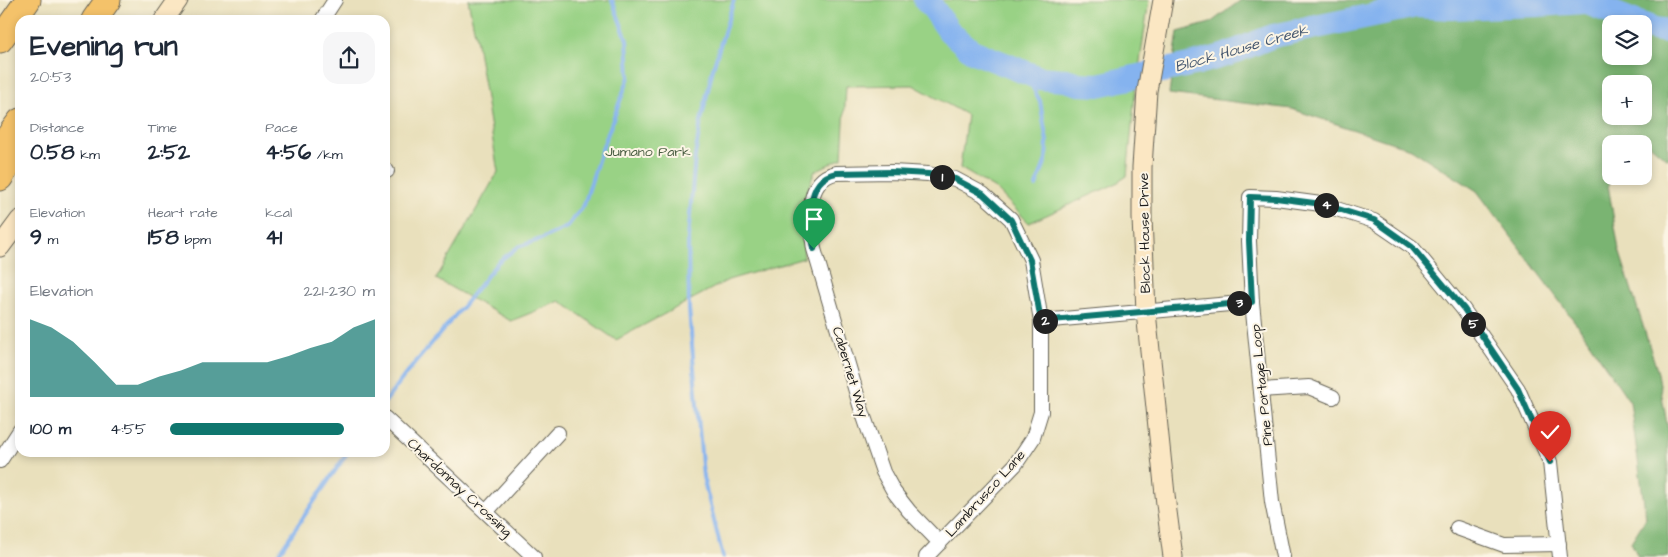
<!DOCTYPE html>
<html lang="en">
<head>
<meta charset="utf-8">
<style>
	body { margin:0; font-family:"Architects Daughter",sans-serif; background:#f6f6f7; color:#1f2937; height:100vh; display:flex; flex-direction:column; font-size:19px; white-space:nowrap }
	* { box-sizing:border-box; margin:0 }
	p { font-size:16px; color:#747a83 }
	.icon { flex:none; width:28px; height:28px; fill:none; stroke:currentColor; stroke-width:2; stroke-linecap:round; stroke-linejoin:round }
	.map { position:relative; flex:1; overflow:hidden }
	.sheet { position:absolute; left:15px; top:15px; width:375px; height:442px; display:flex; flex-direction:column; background:#fff; border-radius:15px; box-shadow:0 2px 8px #0003 }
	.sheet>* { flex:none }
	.controls { position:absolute; left:1602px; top:15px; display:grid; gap:10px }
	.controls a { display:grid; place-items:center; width:50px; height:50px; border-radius:10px; background:#fff; box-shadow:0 2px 8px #0003; font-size:25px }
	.pin { position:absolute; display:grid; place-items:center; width:42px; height:42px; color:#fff; margin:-51px -21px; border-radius:50% 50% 50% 0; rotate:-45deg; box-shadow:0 0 5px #0007 }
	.pin .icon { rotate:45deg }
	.km { position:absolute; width:25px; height:25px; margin:-12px; border-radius:50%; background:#222; color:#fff; font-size:14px; line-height:25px; text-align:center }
	.round { display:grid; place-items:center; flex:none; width:52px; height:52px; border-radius:15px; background:#f6f6f7 }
	.overview { display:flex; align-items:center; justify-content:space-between; height:85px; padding:0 15px }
	h1 { font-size:28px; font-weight:700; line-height:38px }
	.figures { display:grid; grid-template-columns:repeat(3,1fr); gap:8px; height:85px; padding:5px 15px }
	.figures div { display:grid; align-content:center }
	.figures b { font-size:21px; font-weight:700 }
	.figures small { font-size:14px; font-weight:400 }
	.figures p { font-size:14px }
	.chart { height:140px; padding:10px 15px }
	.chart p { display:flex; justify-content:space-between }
	.chart svg { width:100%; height:90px; margin-top:5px; fill:#0f766e; opacity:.7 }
	ul { padding:0 15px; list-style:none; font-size:16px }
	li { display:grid; grid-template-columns:80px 60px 1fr; align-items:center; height:38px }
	li i { height:12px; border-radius:6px; background:#0f766e }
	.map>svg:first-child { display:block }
	.green { fill:#99d285; stroke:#5a7750 }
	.forest { fill:#7ab472; stroke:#4b6847; fill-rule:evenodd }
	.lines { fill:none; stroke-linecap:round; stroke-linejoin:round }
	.stream { stroke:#85b3ef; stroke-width:4 }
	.river { stroke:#85b3ef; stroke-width:24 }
	.street-casing { stroke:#646154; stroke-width:16 }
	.secondary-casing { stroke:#646154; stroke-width:21 }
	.highway-casing { stroke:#646154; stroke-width:27 }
	.street { stroke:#fff; stroke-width:14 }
	.secondary { stroke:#fbe7c3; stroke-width:19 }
	.highway { stroke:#f4c26a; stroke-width:25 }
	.route-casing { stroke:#fff; stroke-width:10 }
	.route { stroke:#0f766e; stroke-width:6 }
	.labels { text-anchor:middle; stroke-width:4; stroke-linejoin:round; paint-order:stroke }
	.park-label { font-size:14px; fill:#485c41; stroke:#fcf5e5 }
	.street-label { font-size:14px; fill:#1c1c1c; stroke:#fcf5e5 }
	.water-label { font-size:15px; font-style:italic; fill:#465870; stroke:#fcf5e5 }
</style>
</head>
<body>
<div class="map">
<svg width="1668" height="557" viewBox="0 0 1668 557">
	<rect width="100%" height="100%" fill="#fcf5e5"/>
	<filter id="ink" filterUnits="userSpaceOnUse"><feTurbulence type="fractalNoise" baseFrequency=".02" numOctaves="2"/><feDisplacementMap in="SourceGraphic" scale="10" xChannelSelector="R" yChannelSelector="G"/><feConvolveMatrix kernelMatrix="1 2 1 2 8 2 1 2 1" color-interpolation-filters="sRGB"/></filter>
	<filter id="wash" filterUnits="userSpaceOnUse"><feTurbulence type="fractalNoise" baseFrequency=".0096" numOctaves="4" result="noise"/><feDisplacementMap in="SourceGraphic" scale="20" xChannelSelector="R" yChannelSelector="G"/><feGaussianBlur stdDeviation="1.12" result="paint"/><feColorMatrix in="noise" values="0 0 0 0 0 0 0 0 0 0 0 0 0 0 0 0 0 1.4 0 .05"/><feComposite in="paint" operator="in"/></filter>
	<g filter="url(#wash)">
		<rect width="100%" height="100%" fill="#e9e0bc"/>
		<path class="green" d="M468,0h681l-14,95 -8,81 -12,8 -86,39 -32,-33 -37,-22 7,-53 -54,-30 -67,1 -4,72 -27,13 -14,36 3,51 -76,22 -112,60 -56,-39 -49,20 -75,-42 62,-107 -21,-129z"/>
		<path class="forest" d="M1241,0h427v160l-22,-19 -2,3h-33v32h5l-8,9 11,65 39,123 10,57v127h-30l-7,-15 15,-24 -16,-116 -49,-72 -104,-139 -66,-42 -119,-40 -123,-15 9,-62 32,-9zM1611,24h33v32h-33zM1611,84h33v32h-33z"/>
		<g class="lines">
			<g class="stream">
				<path d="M1025,73l15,28 7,41 -1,18 -10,26"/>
				<path d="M385,402l20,-27 59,-70 34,-43 20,-15 23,-8 26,-12 17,-22 15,-48 30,-80 -2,-37 -15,-40"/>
				<path d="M276,557l72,-105"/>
				<path d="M723,557l-20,-80 -14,-168 -1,-71 7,-82 6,-35 12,-53 21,-68"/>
			</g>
			<g class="river">
				<path d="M925,0l8,8 16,23 23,20 67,27 27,2 13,4 19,1 100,-22 28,-8 47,-19 143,-30 35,2 86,-3 48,-3 56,22"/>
				<path d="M1644,25l10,4 14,2"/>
			</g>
		</g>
	</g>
	<g filter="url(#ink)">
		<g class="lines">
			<defs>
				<g id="street">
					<path d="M322,20l13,-20"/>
					<path d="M385,170l2,1"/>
					<path d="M1041,321l211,-19"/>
					<path d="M1261,390l48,-3 24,10"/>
					<path d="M385,418l149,139"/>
					<path d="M0,461l20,-31"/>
					<path d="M486,512l72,-79"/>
					<path d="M1457,528l47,17 55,-1"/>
					<path d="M926,557l89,-92 18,-27 8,-26v-91l-10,-61 -20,-41 -28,-25 -28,-15 -27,-5 -36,-2 -56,1c-33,7 -26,51 -22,76l46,156 23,67 11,20 15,19 31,32"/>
					<path d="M1283,557l-11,-55 -20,-200 -3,-61 1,-44 26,1 45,6 53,17 38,26 51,62 55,80 32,73 10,95"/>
				</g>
				<g id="secondary">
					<path d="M1163,0l-16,91 -5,76v51l4,94 20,192 7,53"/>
					<path d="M164,20l14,-20"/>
					<path d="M0,247l20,-27"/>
				</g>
				<g id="highway">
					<path d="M94,20l14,-20"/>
					<path d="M0,40l28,-40"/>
					<path d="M0,148l20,-27"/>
					<path d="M0,178l20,-31"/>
				</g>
			</defs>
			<use href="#street" class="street-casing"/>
			<use href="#secondary" class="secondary-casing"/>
			<use href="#highway" class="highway-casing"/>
			<use href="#street" class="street"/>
			<use href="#secondary" class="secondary"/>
			<use href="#highway" class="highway"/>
		</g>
	</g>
	<g class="lines" filter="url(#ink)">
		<defs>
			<path id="route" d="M814,249c-4,-24 -11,-69 22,-76l56,-1 36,2 27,5 28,15 28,26 19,40 11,61 211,-19 -3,-61 1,-44 26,1 46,6 52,16 38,27 52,62 54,80 32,73"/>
		</defs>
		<use href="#route" class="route-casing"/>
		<use href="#route" class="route"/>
	</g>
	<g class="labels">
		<g class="park-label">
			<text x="648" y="156">Jumano Park</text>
		</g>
		<g class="street-label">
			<text transform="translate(1144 233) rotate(-91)" y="5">Block House Drive</text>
			<text transform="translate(851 372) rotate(73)" y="5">Cabernet Way</text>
			<text transform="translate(1261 385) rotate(-96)" y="5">Pine Portage Loop</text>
			<text transform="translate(460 487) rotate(43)" y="5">Chardonnay Crossing</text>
			<text transform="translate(985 493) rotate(-48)" y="5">Lambrusco Lane</text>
		</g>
		<g class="water-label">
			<text transform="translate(1241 48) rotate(-16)" y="5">Block House Creek</text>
		</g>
	</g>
</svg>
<div class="controls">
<a><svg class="icon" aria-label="layers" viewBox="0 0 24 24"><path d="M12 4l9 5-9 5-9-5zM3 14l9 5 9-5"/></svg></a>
<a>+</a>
<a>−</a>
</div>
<div class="pin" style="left:814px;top:249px;background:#1e9e55"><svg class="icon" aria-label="arrive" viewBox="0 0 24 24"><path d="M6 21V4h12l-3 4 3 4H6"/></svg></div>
<div class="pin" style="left:1550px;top:462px;background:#d93025"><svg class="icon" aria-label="check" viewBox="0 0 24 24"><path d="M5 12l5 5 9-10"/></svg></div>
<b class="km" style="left:942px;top:177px">1</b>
<b class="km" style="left:1045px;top:321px">2</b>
<b class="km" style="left:1239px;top:303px">3</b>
<b class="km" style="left:1326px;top:205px">4</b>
<b class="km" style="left:1473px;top:324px">5</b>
<section class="sheet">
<div class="overview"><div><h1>Evening run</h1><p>20:53</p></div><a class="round"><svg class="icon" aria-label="share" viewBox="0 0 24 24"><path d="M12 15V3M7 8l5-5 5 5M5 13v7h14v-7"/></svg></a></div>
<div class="figures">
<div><p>Distance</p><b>0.58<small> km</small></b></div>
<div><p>Time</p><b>2:52</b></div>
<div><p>Pace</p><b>4:56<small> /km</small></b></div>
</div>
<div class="figures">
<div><p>Elevation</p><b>9<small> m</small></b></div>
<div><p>Heart rate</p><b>158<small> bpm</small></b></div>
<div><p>kcal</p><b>41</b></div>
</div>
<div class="chart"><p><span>Elevation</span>221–230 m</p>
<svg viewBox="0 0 160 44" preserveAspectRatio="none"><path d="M0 44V6L10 10L20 17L30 27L40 38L50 38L60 34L70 31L80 27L90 27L100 27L110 27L120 24L130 20L140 17L150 10L160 6V44z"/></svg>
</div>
<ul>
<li><b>100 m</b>4:55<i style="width:85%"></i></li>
</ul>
</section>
</div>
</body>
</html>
